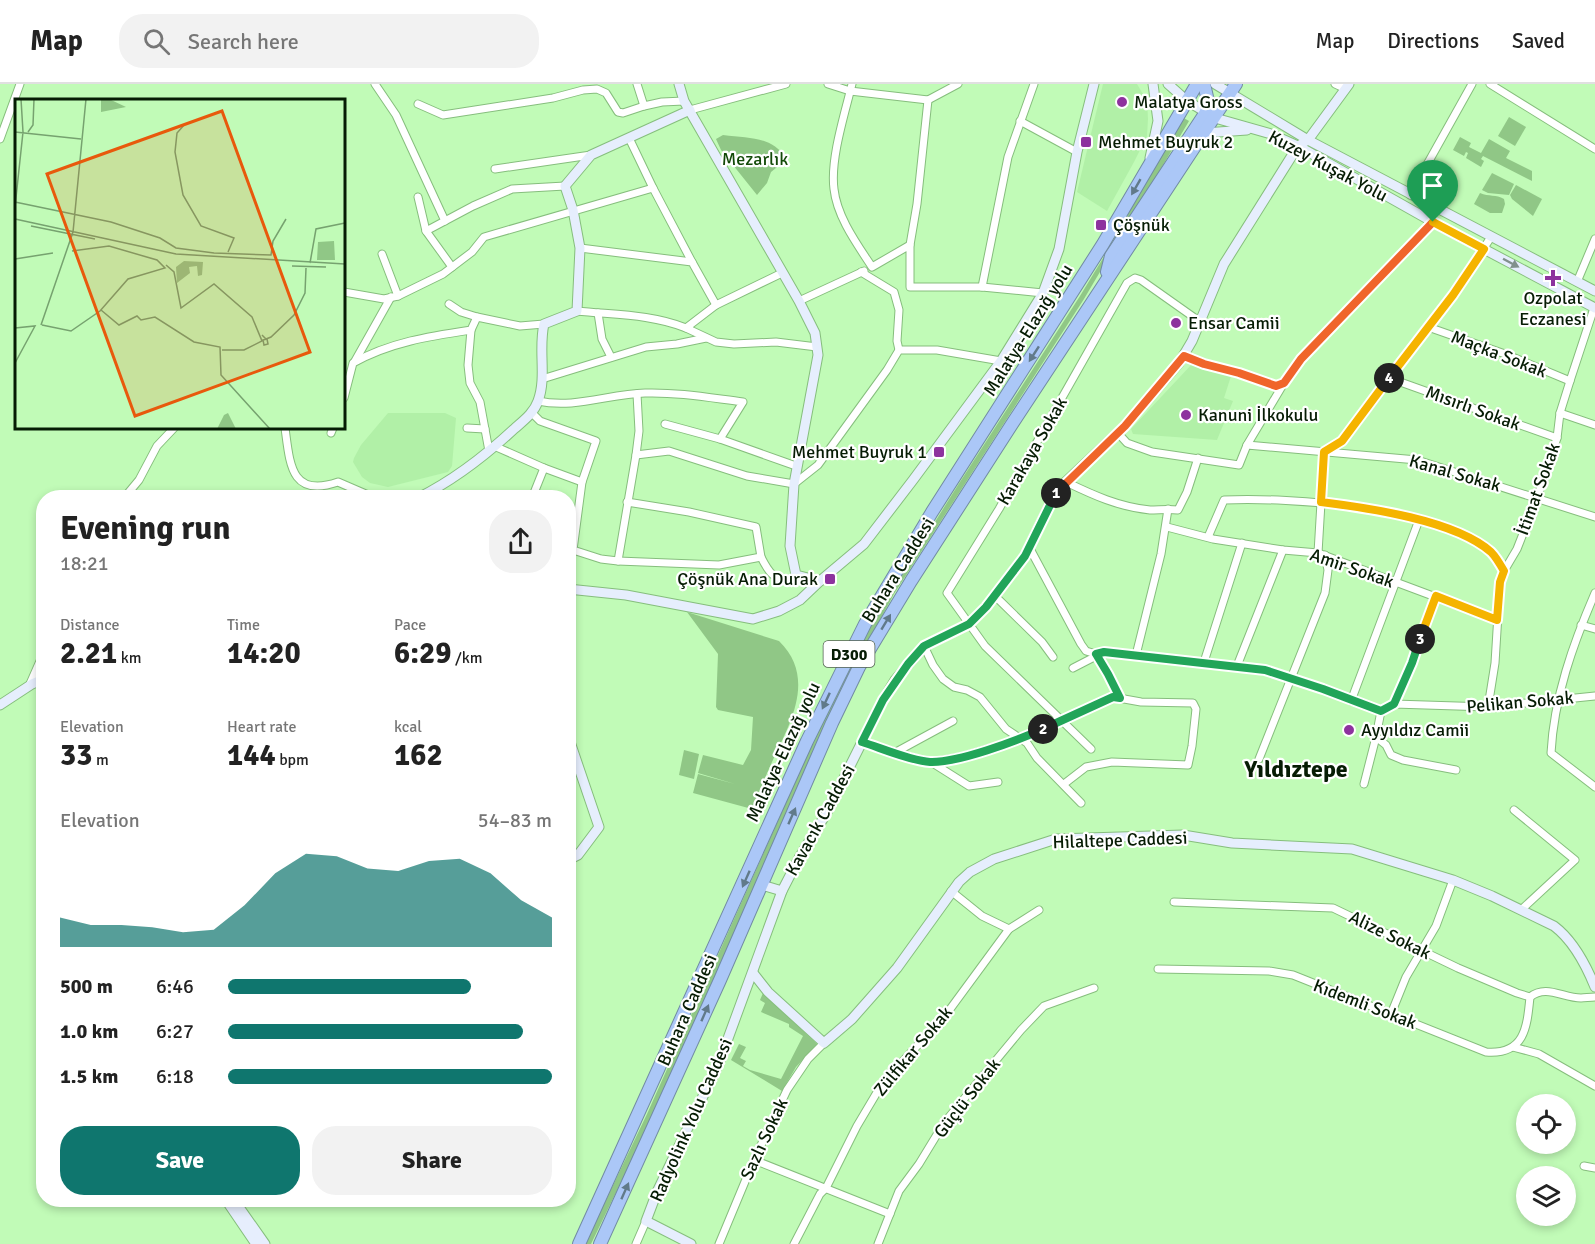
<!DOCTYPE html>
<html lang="en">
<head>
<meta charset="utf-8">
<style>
	body { margin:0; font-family:Signika,sans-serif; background:#f2f2f2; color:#222; height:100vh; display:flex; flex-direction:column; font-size:22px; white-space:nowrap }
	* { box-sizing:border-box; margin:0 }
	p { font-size:20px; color:#767676 }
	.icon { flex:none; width:33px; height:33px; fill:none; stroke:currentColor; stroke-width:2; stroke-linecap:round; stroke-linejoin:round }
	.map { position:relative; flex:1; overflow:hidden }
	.panel { position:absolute; left:36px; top:406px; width:540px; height:717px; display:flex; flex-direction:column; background:#fff; border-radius:24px; box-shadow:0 3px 9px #0003 }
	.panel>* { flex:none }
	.fabs { position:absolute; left:1516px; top:1010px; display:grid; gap:12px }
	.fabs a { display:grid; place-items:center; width:60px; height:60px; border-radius:50%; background:#fff; box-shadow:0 3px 9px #0003; font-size:30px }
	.pin { position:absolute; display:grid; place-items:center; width:51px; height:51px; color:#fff; margin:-62px -26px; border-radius:50% 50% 50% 0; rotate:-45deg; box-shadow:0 0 6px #0007 }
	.pin .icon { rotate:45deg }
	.km { position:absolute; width:30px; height:30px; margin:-15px; border-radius:50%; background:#222; color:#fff; font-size:16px; line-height:30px; text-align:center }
	.round { display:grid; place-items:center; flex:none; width:63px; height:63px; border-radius:24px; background:#f2f2f2 }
	.overview { display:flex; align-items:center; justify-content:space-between; height:102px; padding:0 24px }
	h1 { font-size:33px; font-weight:700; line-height:45px }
	.metrics { display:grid; grid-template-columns:repeat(3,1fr); gap:9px; height:102px; padding:6px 24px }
	.metrics div { display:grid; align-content:center }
	.metrics b { font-size:30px; font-weight:700 }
	.metrics small { font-size:16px; font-weight:400 }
	.metrics p { font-size:16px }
	.chart { height:168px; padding:12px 24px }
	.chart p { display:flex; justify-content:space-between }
	.chart svg { width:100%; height:108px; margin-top:6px; fill:#0f766e; opacity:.7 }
	.button { display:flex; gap:12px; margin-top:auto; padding:12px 24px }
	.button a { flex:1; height:69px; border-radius:24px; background:#0f766e; color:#fff; font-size:24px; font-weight:700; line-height:69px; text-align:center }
	.button a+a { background:#f2f2f2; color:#222 }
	ul { padding:0 24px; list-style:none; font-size:20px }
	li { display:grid; grid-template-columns:96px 72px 1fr; align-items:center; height:45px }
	li i { height:15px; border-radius:8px; background:#0f766e }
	header { display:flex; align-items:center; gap:36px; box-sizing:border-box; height:84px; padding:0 30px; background:#fff; border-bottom:2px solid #e0e0e0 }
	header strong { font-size:28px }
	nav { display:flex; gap:33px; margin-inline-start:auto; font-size:21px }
	.search { width:420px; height:54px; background:#f2f2f2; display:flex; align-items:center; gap:15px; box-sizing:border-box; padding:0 21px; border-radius:24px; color:#767676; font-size:22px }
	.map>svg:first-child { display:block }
	.built { fill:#b1f0a7 }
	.green { fill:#90c786 }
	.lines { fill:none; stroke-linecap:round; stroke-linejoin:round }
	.street-casing { stroke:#86be7d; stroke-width:9 }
	.secondary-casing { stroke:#86be7d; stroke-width:11 }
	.highway-casing { stroke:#718ba2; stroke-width:14 }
	.street { stroke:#fff; stroke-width:7 }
	.secondary { stroke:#e6eefd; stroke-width:9 }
	.highway { stroke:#abc7f7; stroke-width:12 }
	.oneway { fill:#617a8a }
	.oneway2 { fill:#81908d }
	.split-1-casing { stroke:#fff; stroke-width:12 }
	.split-2-casing { stroke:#fff; stroke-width:12 }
	.split-3-casing { stroke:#fff; stroke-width:12 }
	.split-4-casing { stroke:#fff; stroke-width:12 }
	.split-5-casing { stroke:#fff; stroke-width:12 }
	.split-1 { stroke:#f0652b; stroke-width:8 }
	.split-2 { stroke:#22a559; stroke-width:8 }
	.split-3 { stroke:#22a559; stroke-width:8 }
	.split-4 { stroke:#f5b400; stroke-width:8 }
	.split-5 { stroke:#f5b400; stroke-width:8 }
	.poi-dot { fill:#8d329e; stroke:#fff; stroke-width:2 }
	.labels { text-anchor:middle; stroke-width:4.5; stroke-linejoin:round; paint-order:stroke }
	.shield { fill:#fff; stroke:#51604f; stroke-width:1.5 }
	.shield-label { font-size:16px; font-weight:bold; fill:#061c04 }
	.poi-label { font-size:18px; fill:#061c04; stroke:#fff; text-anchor:start }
	.park-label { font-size:18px; fill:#134a08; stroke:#fff }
	.street-label { font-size:18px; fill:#061c04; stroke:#fff }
	.district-label { font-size:24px; font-weight:bold; fill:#061c04; stroke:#fff }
	.inset-road { fill:none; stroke:#76a26f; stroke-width:1.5 }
	.view { fill:#e8590c; fill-opacity:0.15; stroke:#e8590c; stroke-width:3 }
	.inset-edge { fill:none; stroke:#061c04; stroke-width:3 }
</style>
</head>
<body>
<header>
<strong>Map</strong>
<div class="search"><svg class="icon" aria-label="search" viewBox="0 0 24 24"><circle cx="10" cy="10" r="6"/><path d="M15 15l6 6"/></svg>Search here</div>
<nav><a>Map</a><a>Directions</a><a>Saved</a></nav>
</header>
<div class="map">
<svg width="1595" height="1160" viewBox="0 0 1595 1160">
	<rect width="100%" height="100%" fill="#c1fbb7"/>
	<g class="built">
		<path d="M1103,0h34l10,17 1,18 -1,17 -13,26 -27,49 -30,-19z"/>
		<path d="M1193,279l38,13 -7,22 9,3 -16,39 -84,-6 -2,-5z"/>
		<path d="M388,329h57l11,5 -4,48 -4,6 -60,15 -18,-4 -8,-6 -9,-15 1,-4 7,-13z"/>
	</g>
	<g class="green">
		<path d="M1182,33l7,4 -105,178 -190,295 -48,88 -193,434 -62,128h-6l62,-130 167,-374 51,-106 93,-149 122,-189 31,-51z"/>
		<path d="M1509,33l17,10 -11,19 -17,-10z"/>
		<path d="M723,51c27,4 47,0 64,24l-16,13 -4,11 -10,12 -36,-45 -5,-11z"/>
		<path d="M1460,53l11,6 -2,4 12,6 8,-14 21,12 -4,7 26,13v10l-49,-25 -2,3 3,2 -3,6 -15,-9 2,-5 -2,-1 -2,4 -11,-6z"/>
		<path d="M1492,89l22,11 -5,11 -21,-2 -6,-3z"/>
		<path d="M1516,101l26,14 -9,17 -21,-17 -2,-4z"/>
		<path d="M1480,109c9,4 16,1 24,6l1,5 -3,9h-12l-16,-9z"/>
		<path d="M687,528l92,29c38,37 11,82 -7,121 -7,15 -13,31 -20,47l-59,-16 5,-19 37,10 -37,-11 5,-18 40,10 8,-15 2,-33 -35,-7 -2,-3 2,-53z"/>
		<path d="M684,666l15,4 -5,25 -15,-4z"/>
		<path d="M763,909l54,51 -21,23 -14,24 -51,-31 8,-16 7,3 -6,11 6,3 -3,5 7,4 31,9 22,-43 -14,-9v-3l-28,-12 4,-9 -5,-3z"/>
	</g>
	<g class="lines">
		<defs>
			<g id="street">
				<path d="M375,0l21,31 49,106"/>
				<path d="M637,0l7,22 18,-4 22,-1"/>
				<path d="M828,0l22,7 78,9 30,-16"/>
				<path d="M852,0c-7,29 -22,75 -18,105 3,28 23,55 38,78l38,-22v42h72l61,6"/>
				<path d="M1335,0l11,5"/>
				<path d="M1490,0l105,65"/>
				<path d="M418,20l25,11 110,-17 30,-8 14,-1 9,4 12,19 5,1 21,-7"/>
				<path d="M690,26l96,-26"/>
				<path d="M1020,37l57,31"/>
				<path d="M0,55l20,-55"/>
				<path d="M495,85l96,-14"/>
				<path d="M653,104l39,74"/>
				<path d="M1410,111l62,-111"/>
				<path d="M418,113l8,34 26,36"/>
				<path d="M426,147l47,-25 39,-17 53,-3"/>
				<path d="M910,161l7,-41 11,-104"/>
				<path d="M580,164l112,14 24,43 66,-32"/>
				<path d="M382,170l16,42"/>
				<path d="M861,188l33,20 5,18 -2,31 2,9"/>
				<path d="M1577,198l18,-43"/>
				<path d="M982,203l26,-130 26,-73"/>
				<path d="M344,208l40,7 14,-3 45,-22 29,-22 12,-15 169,-49 -24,-50"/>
				<path d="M799,217l65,-30"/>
				<path d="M449,220l12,8 16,5"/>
				<path d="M716,221l-30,23 30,14 18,2 42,-2 41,5"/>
				<path d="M577,227c37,4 74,3 109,17"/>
				<path d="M598,229l4,26 9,18"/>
				<path d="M1428,243l77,27 65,27"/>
				<path d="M471,246l-3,35 2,18 10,19 9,49"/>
				<path d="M1184,272l20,8 35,9 37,13 8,-3"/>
				<path d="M355,277l36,-64"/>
				<path d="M1389,294l168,60"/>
				<path d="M542,295l104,-32 31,-3 29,-6"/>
				<path d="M637,310l2,37 -3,24 33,-4 78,25 47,8 24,-19 69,-95 12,-20h38l64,11"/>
				<path d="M344,314l9,-35c37,-21 78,-27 118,-33l6,-13 43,9 24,-2"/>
				<path d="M538,317c36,8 71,-7 107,-8 33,-1 66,5 98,9l-23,37 76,27"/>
				<path d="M532,329l8,8 56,20 -14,41 -9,68 28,9 17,2 18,-106"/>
				<path d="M1560,329l35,12"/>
				<path d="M665,340l55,15"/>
				<path d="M285,344c5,37 6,70 53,54l37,16"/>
				<path d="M467,344l18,1"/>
				<path d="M1117,348l10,11 25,9 87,13 8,-20 170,15 178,57"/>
				<path d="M331,349l2,-5"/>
				<path d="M1247,361l37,-62 17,-24 132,-137"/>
				<path d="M494,362l50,22 38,14"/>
				<path d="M1066,398c27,13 53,25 84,28 9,0 19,-1 28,0l9,-18 11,-34"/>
				<path d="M124,414l15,-18 18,-34 17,-18"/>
				<path d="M532,414l12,-30"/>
				<path d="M627,418l62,10 67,15 5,30"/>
				<path d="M1167,443l46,12 70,11 35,3 179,67"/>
				<path d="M1208,453l16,-37c65,-3 217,7 267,52 6,5 9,12 13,19"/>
				<path d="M1029,463l52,97 5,7 10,3 12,20 12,24"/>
				<path d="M1318,469l6,-101 19,-11 110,-146 38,-58"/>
				<path d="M618,477l101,4 42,-8c8,16 13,23 31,24l4,-6"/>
				<path d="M1595,509c-22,51 -41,104 -44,160l44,34"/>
				<path d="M994,511l48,47 11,15"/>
				<path d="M1581,541l14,4"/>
				<path d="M924,562l9,19 10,14 11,8 13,3 13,7 26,32 21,14 10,15 44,45"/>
				<path d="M1136,571l25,-101 7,-45"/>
				<path d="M1204,578l38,-119"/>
				<path d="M1237,582l46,-116"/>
				<path d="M1073,584l31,-16 133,14 43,8 101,37 13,-7 94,3 107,-11"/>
				<path d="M29,602l15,-34"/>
				<path d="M1351,617l68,-181"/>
				<path d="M1394,620l18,-41 24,-67"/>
				<path d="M1488,623l7,-44 5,-81 4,-11 13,-22 20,-51 20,-60 3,-25 10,-32 24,-73"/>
				<path d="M1381,627l-5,26 10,8 5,10 12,5 53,10"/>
				<path d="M862,658l62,19h15l22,-4 59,-18 93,-42 28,5 52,1 3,6 -4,37 -4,19 -76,-3 -26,5 -22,17"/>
				<path d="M1091,665l-106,-103 -38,-53 52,-84 128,-226 8,-5 6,2 58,41"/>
				<path d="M896,668l57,-31"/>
				<path d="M1259,675l66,-166 3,-23 -3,-15"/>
				<path d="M931,678l38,24 29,-4"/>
				<path d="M1364,700l12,-47"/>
				<path d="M1514,726l61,50 -54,50"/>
				<path d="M1174,818l159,6 125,60 59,25 13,4c16,-13 33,1 51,1 4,0 9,-1 14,-1"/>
				<path d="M1009,845l30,-19"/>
				<path d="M1158,885l111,2 24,4 193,77c39,3 41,-25 44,-55"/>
				<path d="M1391,930l15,-37 30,-51 17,-46"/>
				<path d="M1513,963l26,7 56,32"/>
				<path d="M754,1076l136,54"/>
				<path d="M1584,1082l11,2"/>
				<path d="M636,1160l10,-23"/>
				<path d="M719,1160l35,-84 33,-70 21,-31 16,-16"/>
				<path d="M794,1160l26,-50 6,-6 31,-62 19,-32 25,-31 44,-47 64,-87 -27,-13 -31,-25"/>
				<path d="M878,1160l21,-53 20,-27 25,-41 77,-93 23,-24 50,-18"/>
			</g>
			<g id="secondary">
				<path d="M679,0l5,17 115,200 16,32 3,22 -24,129 -4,62 6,29 24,6 44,-37 49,-64 88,-119 42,-68 16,-44 18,-97 17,-68"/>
				<path d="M1168,0l18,16 29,18 56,16 27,12 135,76 162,86"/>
				<path d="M1215,0l93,56 287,151"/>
				<path d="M1204,49l43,-3"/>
				<path d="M1150,74l8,-37 -5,-37"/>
				<path d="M418,414c36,-18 67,-42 96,-69 9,-8 20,-16 24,-28 9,-24 0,-52 6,-77l33,-13 3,-63 -7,-38 -8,-24 26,-31 99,-45"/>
				<path d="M568,505l58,6 127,24 26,-8 21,-11 20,-19"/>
				<path d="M0,621l32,-21 12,-5"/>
				<path d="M568,652l31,91 -21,28 -10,5"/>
				<path d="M762,801l20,6"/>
				<path d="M753,889l15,19 56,51 28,-24 45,-51 62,-86 11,-10 24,-13 62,-20 127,-4 49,8 120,6 101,31 39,16 62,30c20,15 32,39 41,61"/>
				<path d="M226,1116l30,44"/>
				<path d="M234,1116l31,44"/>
				<path d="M691,1160l-45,-23 11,-29 62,-129 63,-172 17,-33 27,-44 57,-114 12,-20 29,-34 45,-22 17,-17 39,-51 32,-66 68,-64 54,-63 13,-22 32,-77 74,-118 10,-6 41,-56"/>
			</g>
			<g id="highway">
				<path d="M1107,188l4,-16 95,-144 2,-11 -4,-17"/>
				<path d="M579,1160l228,-503 58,-117 67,-112 171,-268 94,-160"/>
				<path d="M600,1160l120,-264 112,-257 27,-56 52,-86 101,-157 224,-340"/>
			</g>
		</defs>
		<use href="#street" class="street-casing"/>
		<use href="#secondary" class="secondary-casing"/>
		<use href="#highway" class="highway-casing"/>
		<use href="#street" class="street"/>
		<use href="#secondary" class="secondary"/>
		<use href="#highway" class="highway"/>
	</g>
	<defs><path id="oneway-solid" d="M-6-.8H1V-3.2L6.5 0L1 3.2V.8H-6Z" transform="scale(1.5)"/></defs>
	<g class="oneway">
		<use href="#oneway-solid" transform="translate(1136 103) rotate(120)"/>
		<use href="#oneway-solid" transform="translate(1034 270) rotate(123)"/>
		<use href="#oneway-solid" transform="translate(886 538) rotate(-59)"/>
		<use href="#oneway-solid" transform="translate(826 617) rotate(115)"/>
		<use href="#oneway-solid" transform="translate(792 732) rotate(-66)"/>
		<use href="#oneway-solid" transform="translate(746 795) rotate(114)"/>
		<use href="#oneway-solid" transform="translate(705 929) rotate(-66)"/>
		<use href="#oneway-solid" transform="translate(625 1107) rotate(-66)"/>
	</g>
	<use class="oneway2" href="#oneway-solid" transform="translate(1511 179) rotate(28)"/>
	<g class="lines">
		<defs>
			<path id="split-1" d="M1056,409l69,-67 59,-70 20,8 35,9 37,13 8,-3 17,-24 132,-137"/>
			<path id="split-2" d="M1043,645c-27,12 -85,34 -113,33 -19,-1 -49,-14 -68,-20l21,-42 25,-36 16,-18 45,-22 17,-17 39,-51 31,-63"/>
			<path id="split-3" d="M1043,645l70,-32 7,1 -12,-24 -12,-20 8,-2 161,18 58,19 58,22 13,-7 18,-41 8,-24"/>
			<path id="split-4" d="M1389,294l-47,63 -18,11 -3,50c47,6 134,18 170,50 5,5 9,12 13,19l-4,11 -3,38 -61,-24 -16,43"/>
			<path id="split-5" d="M1389,294l64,-83 31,-46 -51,-27"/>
		</defs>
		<use href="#split-1" class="split-1-casing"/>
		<use href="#split-2" class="split-2-casing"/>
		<use href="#split-3" class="split-3-casing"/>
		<use href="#split-4" class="split-4-casing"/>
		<use href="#split-5" class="split-5-casing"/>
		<use href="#split-1" class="split-1"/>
		<use href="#split-2" class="split-2"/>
		<use href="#split-3" class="split-3"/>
		<use href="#split-4" class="split-4"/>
		<use href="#split-5" class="split-5"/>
	</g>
	<g class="poi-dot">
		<circle cx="1122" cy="18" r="6"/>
		<rect x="1080" y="52" width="12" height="12" rx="3"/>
		<rect x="1095" y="135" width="12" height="12" rx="3"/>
		<path d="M1550 185h6v6h6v6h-6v6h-6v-6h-6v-6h6z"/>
		<circle cx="1176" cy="239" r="6"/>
		<circle cx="1186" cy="331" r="6"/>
		<rect x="933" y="362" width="12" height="12" rx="3"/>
		<rect x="824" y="489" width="12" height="12" rx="3"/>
		<circle cx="1349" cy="646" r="6"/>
	</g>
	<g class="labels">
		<rect class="shield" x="823.5" y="557" width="51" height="26" rx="4.5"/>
		<g class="shield-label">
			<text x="849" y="576">D300</text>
		</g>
		<g class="poi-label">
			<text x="1134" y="24">Malatya Gross</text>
			<text x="1098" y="64">Mehmet Buyruk 2</text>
			<text x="1113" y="147">Çöşnük</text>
			<text x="1553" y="220" text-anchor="middle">Ozpolat<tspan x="1553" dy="21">Eczanesi</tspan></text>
			<text x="1188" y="245">Ensar Camii</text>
			<text x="1198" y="337">Kanuni İlkokulu</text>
			<text x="927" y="374" text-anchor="end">Mehmet Buyruk 1</text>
			<text x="818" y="501" text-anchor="end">Çöşnük Ana Durak</text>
			<text x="1361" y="652">Ayyıldız Camii</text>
		</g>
		<g class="park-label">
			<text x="755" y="81">Mezarlık</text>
		</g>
		<g class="street-label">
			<text transform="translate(1328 82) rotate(28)" y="6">Kuzey Kuşak Yolu</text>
			<text transform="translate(1028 246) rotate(-58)" y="6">Malatya-Elazığ yolu</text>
			<text transform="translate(1499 270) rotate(21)" y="6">Maçka Sokak</text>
			<text transform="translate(1473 324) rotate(20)" y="6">Mısırlı Sokak</text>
			<text transform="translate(1032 367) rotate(-60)" y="6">Karakaya Sokak</text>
			<text transform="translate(1455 389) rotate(16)" y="6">Kanal Sokak</text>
			<text transform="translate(1538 405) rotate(-70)" y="6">İtimat Sokak</text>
			<text transform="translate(1352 484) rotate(19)" y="6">Amir Sokak</text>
			<text transform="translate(898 486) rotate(-58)" y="6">Buhara Caddesi</text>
			<text transform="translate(1520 618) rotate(-5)" y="6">Pelikan Sokak</text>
			<text transform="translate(783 668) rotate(-65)" y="6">Malatya-Elazığ yolu</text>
			<text transform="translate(820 736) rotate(-61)" y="6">Kavacık Caddesi</text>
			<text transform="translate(1120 756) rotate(-2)" y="6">Hilaltepe Caddesi</text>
			<text transform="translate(1390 851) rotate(26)" y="6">Alize Sokak</text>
			<text transform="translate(1365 920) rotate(21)" y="6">Kıdemli Sokak</text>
			<text transform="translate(687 926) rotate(-66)" y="6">Buhara Caddesi</text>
			<text transform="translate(913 967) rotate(-50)" y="6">Zülfikar Sokak</text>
			<text transform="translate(967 1014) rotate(-52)" y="6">Güçlü Sokak</text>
			<text transform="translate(691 1036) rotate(-66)" y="6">Radyolink Yolu Caddesi</text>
			<text transform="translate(764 1055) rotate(-65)" y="6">Sazlı Sokak</text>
		</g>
		<g class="district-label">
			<text x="1296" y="693">Yıldıztepe</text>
		</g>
	</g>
	<g transform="translate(15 15)">
		<rect width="330" height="330" fill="#c1fbb7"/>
		<path d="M86,0h8l17,8 -25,5zM319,142l1,19h-18l1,-18zM169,162l19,1 -1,13 -4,1 -1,-10 -8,1 1,6 -13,10 -1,-16zM213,314l8,16h-19l7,-14z" fill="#90c786"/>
		<path class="inset-road" d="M170,25l-8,9 -2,19 8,43 18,31 33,12 -6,14M0,33l66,7M13,33l5,-7 1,-26M0,103l96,20 49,16 16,10 38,5 57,2 2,-14 13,-22M0,108l8,-75 -2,-33M0,120l161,35 169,10M16,127l64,13M0,160l38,-6M295,164l6,-34 29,-6M151,166l8,7 7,36 33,-24 38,33 10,24 -18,9h-22M277,167l34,1M86,211l18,15 18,-9 4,4 14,-3 39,25 26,5 1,28 49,54M26,226l32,-93 13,-133M27,226l29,6 29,-20 28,-32 37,-11 -8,-8 -48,-14 -37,5M0,229l20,-2 -20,37M247,236l4,4 5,-2 23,-22 11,-22 1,-25M248,241l4,-1 1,5 -4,1z"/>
		<path class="view" d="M207,12l88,241 -175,64 -88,-242z"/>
		<rect width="330" height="330" class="inset-edge"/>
	</g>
</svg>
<div class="fabs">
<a><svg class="icon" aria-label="locate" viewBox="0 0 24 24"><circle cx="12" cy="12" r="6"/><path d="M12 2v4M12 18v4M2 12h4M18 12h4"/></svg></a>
<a><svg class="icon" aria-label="layers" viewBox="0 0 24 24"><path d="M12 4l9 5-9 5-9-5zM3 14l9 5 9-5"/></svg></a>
</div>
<div class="pin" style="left:1433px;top:138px;background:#1e9e55"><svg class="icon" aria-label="arrive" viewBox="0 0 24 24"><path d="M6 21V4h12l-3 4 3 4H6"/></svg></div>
<b class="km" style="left:1056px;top:409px">1</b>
<b class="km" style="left:1043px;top:645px">2</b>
<b class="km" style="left:1420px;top:555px">3</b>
<b class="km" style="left:1389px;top:294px">4</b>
<section class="panel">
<div class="overview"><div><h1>Evening run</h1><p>18:21</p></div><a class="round"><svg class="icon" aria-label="share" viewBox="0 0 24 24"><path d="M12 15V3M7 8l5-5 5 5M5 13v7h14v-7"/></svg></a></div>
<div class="metrics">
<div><p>Distance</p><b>2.21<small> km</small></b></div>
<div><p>Time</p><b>14:20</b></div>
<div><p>Pace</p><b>6:29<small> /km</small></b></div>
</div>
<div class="metrics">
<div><p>Elevation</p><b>33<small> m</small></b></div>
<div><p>Heart rate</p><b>144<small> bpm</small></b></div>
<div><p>kcal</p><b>162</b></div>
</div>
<div class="chart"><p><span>Elevation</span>54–83 m</p>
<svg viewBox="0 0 160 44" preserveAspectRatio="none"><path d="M0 44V32L10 35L20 35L30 36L40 38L50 37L60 27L70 14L80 6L90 7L100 12L110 13L120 9L130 8L140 14L150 25L160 32V44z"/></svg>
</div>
<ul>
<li><b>500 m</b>6:46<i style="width:75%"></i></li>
<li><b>1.0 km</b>6:27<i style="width:91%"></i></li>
<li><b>1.5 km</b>6:18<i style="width:100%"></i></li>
</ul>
<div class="button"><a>Save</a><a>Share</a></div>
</section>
</div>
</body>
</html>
